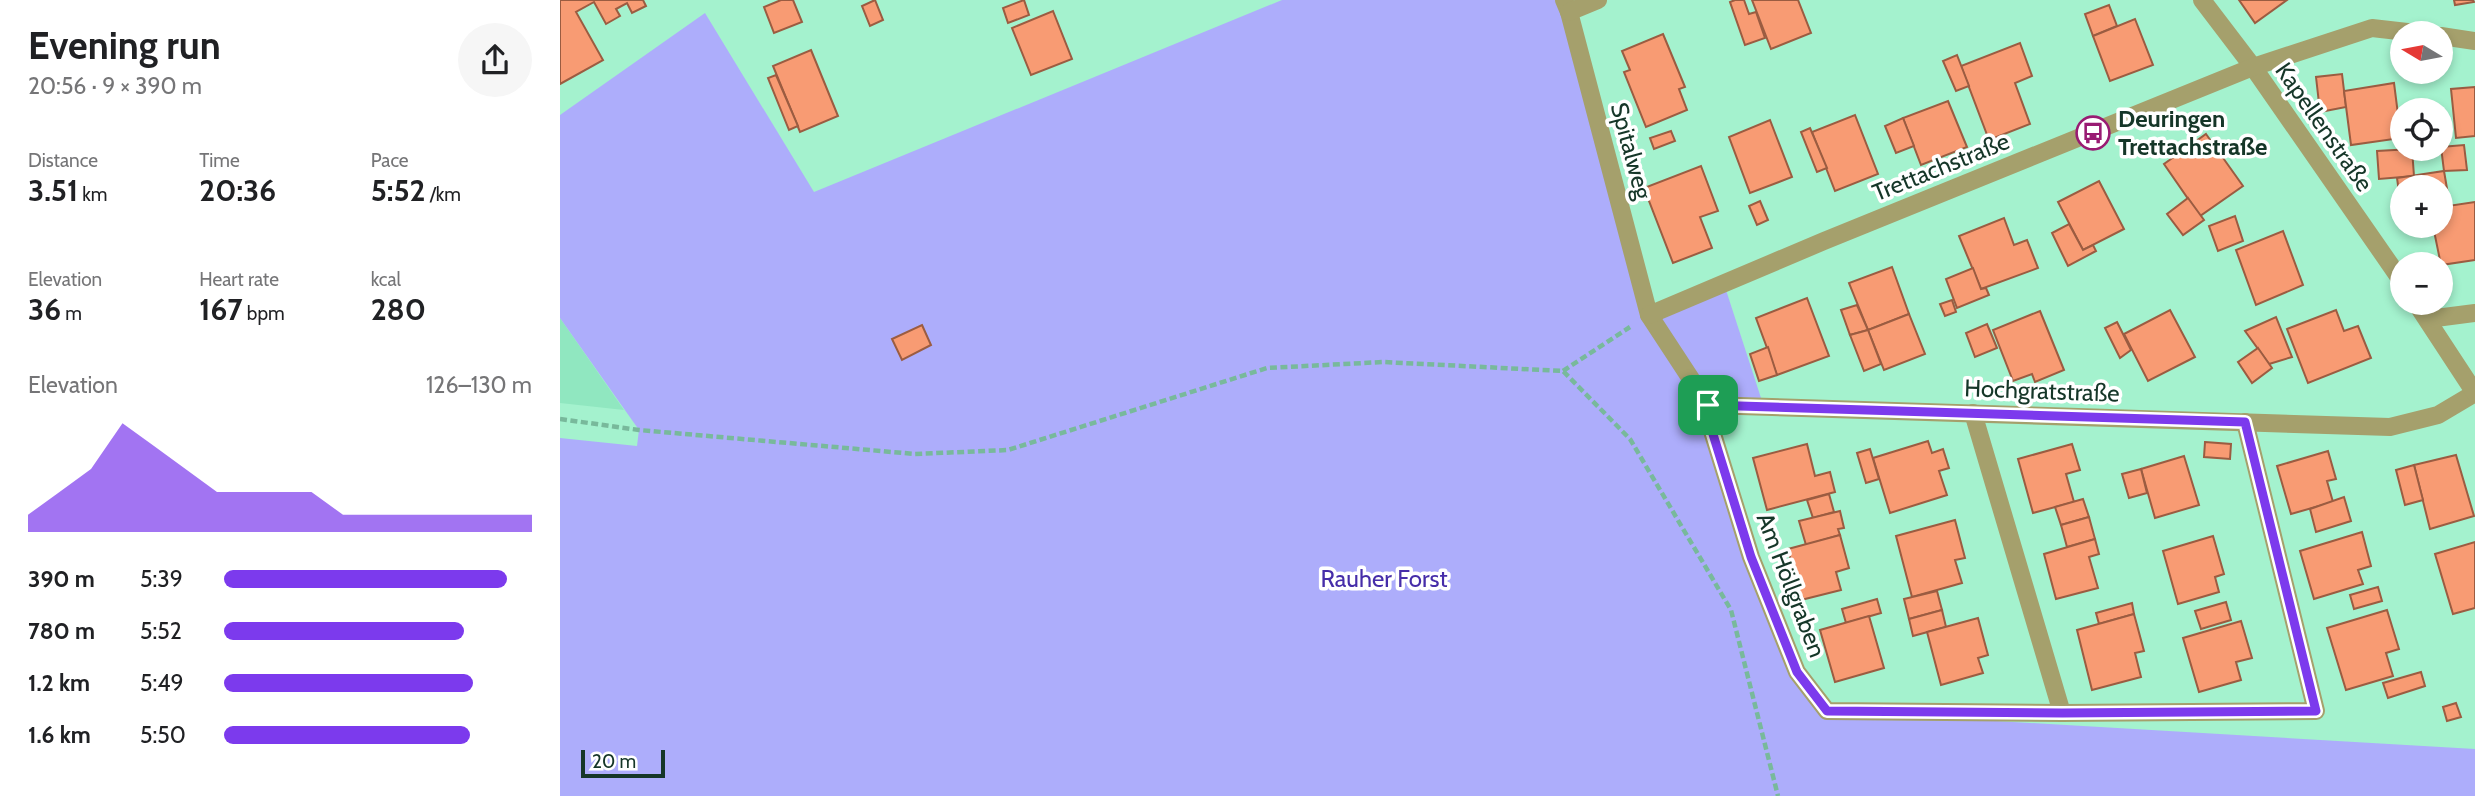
<!DOCTYPE html>
<html lang="en">
<head>
<meta charset="utf-8">
<style>
	body { margin:0; font-family:Cabin,sans-serif; background:#f6f6f6; color:#202124; height:100vh; display:flex; flex-direction:column; font-size:26px; white-space:nowrap }
	* { box-sizing:border-box; margin:0 }
	p { font-size:23px; color:#757577 }
	.icon { flex:none; width:38px; height:38px; fill:none; stroke:currentColor; stroke-width:2; stroke-linecap:round; stroke-linejoin:round }
	.map { position:relative; flex:1; overflow:hidden }
	.details { display:flex; flex-direction:column; background:#fff; width:560px }
	.details>* { flex:none }
	.needle { width:46px; rotate:280deg }
	.fabs { position:absolute; left:1830px; top:21px; display:grid; gap:14px }
	.fabs a { display:grid; place-items:center; width:63px; height:63px; border-radius:50%; background:#fff; box-shadow:0 4px 10px #0003; font-size:35px }
	.scale { position:absolute; left:21px; bottom:18px; width:84px; box-sizing:border-box; padding-left:7px; border:4px solid #153628; border-top:0; font-size:19px; line-height:24px; white-space:nowrap; color:#153628; -webkit-text-stroke:5px #fff; paint-order:stroke }
	.pin { position:absolute; display:grid; place-items:center; width:60px; height:60px; color:#fff; margin:-30px; border-radius:14px; box-shadow:0 4px 10px #0006 }
	.round { display:grid; place-items:center; flex:none; width:74px; height:74px; border-radius:37px; background:#f6f6f6 }
	.headline { display:flex; align-items:center; justify-content:space-between; height:119px; padding:0 28px }
	h1 { font-size:38px; font-weight:700; line-height:52px }
	.figures { display:grid; grid-template-columns:repeat(3,1fr); gap:10px; height:119px; padding:7px 28px }
	.figures div { display:grid; align-content:center }
	.figures b { font-size:30px; font-weight:700 }
	.figures small { font-size:19px; font-weight:400 }
	.figures p { font-size:19px }
	.chart { height:196px; padding:14px 28px }
	.chart p { display:flex; justify-content:space-between }
	.chart svg { width:100%; height:126px; margin-top:7px; fill:#7c3aed; opacity:.7 }
	ul { padding:0 28px; list-style:none; font-size:23px }
	li { display:grid; grid-template-columns:112px 84px 1fr; align-items:center; height:52px }
	li i { height:18px; border-radius:9px; background:#7c3aed }
	main { display:flex; flex:1; min-height:0 }
	.map>svg:first-child { display:block }
	.built { fill:#90e7c0 }
	.green { fill:#adadfb }
	.building { fill:#f89b73; stroke:#9b5c41; stroke-width:2 }
	.lines { fill:none; stroke-linecap:round; stroke-linejoin:round }
	.path { stroke:#78b99b; stroke-width:4.5; stroke-dasharray:7 3.5; stroke-linecap:butt }
	.minor { stroke:#a5a06c; stroke-width:18 }
	.route-casing { stroke:#fff; stroke-width:14 }
	.route { stroke:#7c3aed; stroke-width:9 }
	.labels { text-anchor:middle; stroke-width:7; stroke-linejoin:round; paint-order:stroke }
	.poi-label { font-size:24px; font-weight:bold; fill:#153628; stroke:#fff; text-anchor:start }
	.street-label { font-size:24px; fill:#153628; stroke:#fff }
	.park-label { font-size:24px; fill:#462da9; stroke:#fff }
</style>
</head>
<body>
<main>
<section class="details">
<div class="headline"><div><h1>Evening run</h1><p>20:56 · 9 × 390 m</p></div><a class="round"><svg class="icon" aria-label="share" viewBox="0 0 24 24"><path d="M12 15V3M7 8l5-5 5 5M5 13v7h14v-7"/></svg></a></div>
<div class="figures">
<div><p>Distance</p><b>3.51<small> km</small></b></div>
<div><p>Time</p><b>20:36</b></div>
<div><p>Pace</p><b>5:52<small> /km</small></b></div>
</div>
<div class="figures">
<div><p>Elevation</p><b>36<small> m</small></b></div>
<div><p>Heart rate</p><b>167<small> bpm</small></b></div>
<div><p>kcal</p><b>280</b></div>
</div>
<div class="chart"><p><span>Elevation</span>126–130 m</p>
<svg viewBox="0 0 160 44" preserveAspectRatio="none"><path d="M0 44V38L10 30L20 22L30 6L40 14L50 22L60 30L70 30L80 30L90 30L100 38L110 38L120 38L130 38L140 38L150 38L160 38V44z"/></svg>
</div>
<ul>
<li><b>390 m</b>5:39<i style="width:92%"></i></li>
<li><b>780 m</b>5:52<i style="width:78%"></i></li>
<li><b>1.2 km</b>5:49<i style="width:81%"></i></li>
<li><b>1.6 km</b>5:50<i style="width:80%"></i></li>
</ul>
</section>
<div class="map">
<svg width="1915" height="796" viewBox="0 0 1915 796">
	<rect width="100%" height="100%" fill="#a4f2ce"/>
	<path class="built" d="M0,318l64,92 -64,-7z"/>
	<g class="green">
		<path d="M722,0h282l85,315 59,90 73,226 46,80 648,38v47h-1915v-358l77,8 2,-16 -79,-112v-203l145,-102 109,179z"/>
		<path d="M1166,290l35,108 -48,1 -54,-80z"/>
	</g>
	<g class="building">
		<path d="M0,0h83l3,6 -14,7 -5,-10 -11,6 4,7 -14,8 -12,-22 -18,10 27,48 -43,24z"/>
		<path d="M221,0h12l9,22 -28,11 -10,-26z"/>
		<path d="M315,0l8,20 -13,6 -8,-20z"/>
		<path d="M464,0l5,15 -21,8 -5,-15z"/>
		<path d="M1175,0h9l5,14 7,-2 9,26 -20,7 -15,-43z"/>
		<path d="M1192,0h46l13,33 -40,16z"/>
		<path d="M1679,0h48l-32,23z"/>
		<path d="M1894,0h19l1,2 -19,3z"/>
		<path d="M1549,5l8,21 -24,10 -8,-22z"/>
		<path d="M493,11l19,48 -41,16 -19,-47z"/>
		<path d="M1575,19l18,46 -43,16 -17,-45z"/>
		<path d="M1103,34l22,53 -6,2 8,21 -41,17 -22,-55 6,-2 -8,-19z"/>
		<path d="M1460,43l12,33 -17,7 15,41 -41,16 -28,-74z"/>
		<path d="M251,50l27,66 -38,16 -27,-66z"/>
		<path d="M1397,55l12,31 -13,5 -13,-30z"/>
		<path d="M1782,74l4,33 -26,5 -4,-35z"/>
		<path d="M216,75l22,51 -9,4 -21,-52z"/>
		<path d="M1834,83l7,55 -50,7 -7,-54z"/>
		<path d="M1915,87v49l-19,2 -5,-49z"/>
		<path d="M1388,101l19,46 -46,18 -18,-47z"/>
		<path d="M1295,115l23,59 -43,17 -23,-59z"/>
		<path d="M1343,118l11,28 -18,7 -11,-27z"/>
		<path d="M1210,120l22,57 -42,16 -21,-56z"/>
		<path d="M1250,128l17,40 -10,4 -16,-40z"/>
		<path d="M1111,131l4,10 -21,8 -4,-11z"/>
		<path d="M1646,134l37,52 -43,30 -36,-52z"/>
		<path d="M1904,145l3,25 -23,1 -3,-24z"/>
		<path d="M1852,149l2,27 -35,3 -2,-28z"/>
		<path d="M1141,166l17,45 -18,6 12,31 -39,15 -29,-75z"/>
		<path d="M1884,171l6,35 -9,1v-20h-38l-1,26 -5,-35z"/>
		<path d="M1539,181l25,48 -41,21 -25,-48z"/>
		<path d="M1628,198l16,22 -21,15 -16,-21z"/>
		<path d="M1200,201l8,19 -11,5 -8,-19z"/>
		<path d="M1915,202v58l-34,5 -8,-39h8v-19z"/>
		<path d="M1675,216l8,25 -25,10 -9,-25z"/>
		<path d="M1444,218l10,27 13,-5 11,28 -57,21 -22,-53z"/>
		<path d="M1509,224l14,26 10,-5 3,6 -28,15 -16,-33z"/>
		<path d="M1723,231l20,54 -47,20 -20,-55z"/>
		<path d="M1332,267l17,47 -41,16 -19,-47z"/>
		<path d="M1413,268l8,21 5,-1 3,7 -32,13 -11,-29z"/>
		<path d="M1247,298l22,58 -52,19 -21,-57z"/>
		<path d="M1392,300l4,12 -11,4 -5,-12z"/>
		<path d="M1297,305l11,25 -18,5 -9,-25z"/>
		<path d="M1610,310l25,47 -47,24 -24,-47z"/>
		<path d="M1776,310l8,21 14,-5 13,32 -63,25 -21,-54z"/>
		<path d="M1480,311l24,59 -29,12 -3,-8 -19,7 -20,-51z"/>
		<path d="M1349,314l16,40 -41,16 -16,-40z"/>
		<path d="M1716,317l16,40 -23,7 -24,-33z"/>
		<path d="M1557,322l14,28 -11,8 -15,-30z"/>
		<path d="M1427,324l10,24 -22,9 -9,-24z"/>
		<path d="M362,325l9,20 -29,15 -10,-21z"/>
		<path d="M1308,330l13,34 -17,7 -14,-36z"/>
		<path d="M1208,347l9,28 -18,6 -9,-27z"/>
		<path d="M1698,348l14,20 -20,15 -14,-21z"/>
		<path d="M1368,441l4,12 11,-4 6,19 -10,3 8,24 -57,18 -17,-55z"/>
		<path d="M1645,442l26,2 -1,15 -26,-2z"/>
		<path d="M1247,444l8,32 15,-4 5,20 -68,18 -14,-52z"/>
		<path d="M1512,444l8,26 -14,4 8,28 -41,11 -15,-54z"/>
		<path d="M1310,449l9,30 -13,4 -9,-30z"/>
		<path d="M1768,451l8,28 -9,2 6,21 -42,12 -14,-48z"/>
		<path d="M1896,455l18,61 -44,13 -16,-64z"/>
		<path d="M1624,456l15,49 -44,13 -14,-49z"/>
		<path d="M1854,465l9,35 -18,5 -9,-35z"/>
		<path d="M1581,469l6,24 -18,5 -7,-24z"/>
		<path d="M1269,494l5,18 -21,6 -6,-18z"/>
		<path d="M1784,497l7,24 -35,11 -6,-23z"/>
		<path d="M1523,499l6,18 -28,8 -6,-18z"/>
		<path d="M1280,511l4,17 -6,1 2,6 -34,10 -7,-24z"/>
		<path d="M1529,517l6,22 -28,8 -6,-22z"/>
		<path d="M1395,520l10,38 -10,2 7,23 -50,14 -16,-61z"/>
		<path d="M1802,532l9,34 -13,4 5,14 -49,15 -14,-48z"/>
		<path d="M1280,535l9,33 -13,4 5,18 -40,10 -13,-51z"/>
		<path d="M1653,536l11,38 -9,3 4,15 -41,12 -15,-53z"/>
		<path d="M1535,539l4,15 -10,3 9,31 -42,11 -12,-45z"/>
		<path d="M1915,542v66l-22,6 -18,-60z"/>
		<path d="M1818,587l4,14 -28,8 -4,-14z"/>
		<path d="M1377,591l5,19 -33,9 -5,-20z"/>
		<path d="M1317,599l4,14 -35,10 -4,-14z"/>
		<path d="M1666,602l5,18 -30,9 -6,-18z"/>
		<path d="M1572,603l2,11 -35,10 -3,-11z"/>
		<path d="M1382,610l4,17 -33,9 -4,-17z"/>
		<path d="M1827,610l12,39 -13,4 7,23 -47,14 -19,-62z"/>
		<path d="M1574,614l10,37 -9,2 6,24 -49,13 -15,-60z"/>
		<path d="M1309,616l15,52 -49,14 -15,-52z"/>
		<path d="M1418,618l10,37 -10,3 5,15 -42,12 -14,-53z"/>
		<path d="M1681,621l11,37 -16,4 5,18 -42,12 -16,-54z"/>
		<path d="M1861,672l4,14 -37,12 -5,-15z"/>
		<path d="M1896,703l5,14 -14,4 -4,-14z"/>
	</g>
	<g class="lines">
		<g class="path">
			<path d="M1003,371l67,-44"/>
			<path d="M0,419l79,11 276,24 93,-4 259,-82 116,-6 180,9 67,68 101,171 47,186"/>
		</g>
		<g class="minor">
			<path d="M1004,0l5,12 80,303 59,90 682,22 48,-12 37,-22"/>
			<path d="M1642,0l51,67 150,216"/>
			<path d="M1009,12l29,-12"/>
			<path d="M1881,36l34,5"/>
			<path d="M1856,303l59,90"/>
			<path d="M1089,315l175,-74 429,-174 119,-39 44,5"/>
			<path d="M1868,319l47,-6"/>
			<path d="M1148,405l4,26 39,126 46,115 30,39 235,2 254,-2 -71,-289"/>
			<path d="M1413,413l89,300"/>
		</g>
	</g>
	<g class="lines">
		<defs>
			<path id="route" d="M1148,405l537,17 71,289 -254,2 -235,-2 -30,-39 -46,-115 -39,-126z"/>
		</defs>
		<use href="#route" class="route-casing"/>
		<use href="#route" class="route"/>
	</g>
	<defs>
		<symbol id="bus-ring" viewBox="-11 -11 22 22"><circle r="9.5" fill="#fff" stroke="#991b73" stroke-width="1.5"/><path d="M-5-6H5V4H4V6H2V4H-2V6H-4V4H-5ZM-3.5-4V0h7V-4ZM-3.5 1.2v1.5H-2V1.2ZM2 1.2v1.5H3.5V1.2Z" fill="#991b73"/></symbol>
	</defs>
	<g fill-rule="evenodd">
		<use href="#bus-ring" x="1514" y="114" width="38" height="38"/>
	</g>
	<g class="labels">
		<g class="poi-label">
			<text x="1558" y="127">Deuringen<tspan x="1558" dy="28">Trettachstraße</tspan></text>
		</g>
		<g class="street-label">
			<text transform="translate(1764 127) rotate(55)" y="8">Kapellenstraße</text>
			<text transform="translate(1071 151) rotate(75)" y="8">Spitalweg</text>
			<text transform="translate(1381 167) rotate(-22)" y="8">Trettachstraße</text>
			<text transform="translate(1482 391) rotate(2)" y="8">Hochgratstraße</text>
			<text transform="translate(1231 585) rotate(69)" y="8">Am Höllgraben</text>
		</g>
		<g class="park-label">
			<text x="824" y="587">Rauher Forst</text>
		</g>
	</g>
</svg>
<div class="fabs">
<a><svg class="needle" viewBox="-14 -14 28 28"><path d="M0-13l5 13h-10z" fill="#e53935"/><path d="M0 13l5-13h-10z" fill="#757577"/></svg></a>
<a><svg class="icon" aria-label="locate" viewBox="0 0 24 24"><circle cx="12" cy="12" r="6"/><path d="M12 2v4M12 18v4M2 12h4M18 12h4"/></svg></a>
<a>+</a>
<a>−</a>
</div>
<div class="scale">20 m</div>
<div class="pin" style="left:1148px;top:405px;background:#1e9e55"><svg class="icon" aria-label="arrive" viewBox="0 0 24 24"><path d="M6 21V4h12l-3 4 3 4H6"/></svg></div>
</div>
</main>
</body>
</html>
